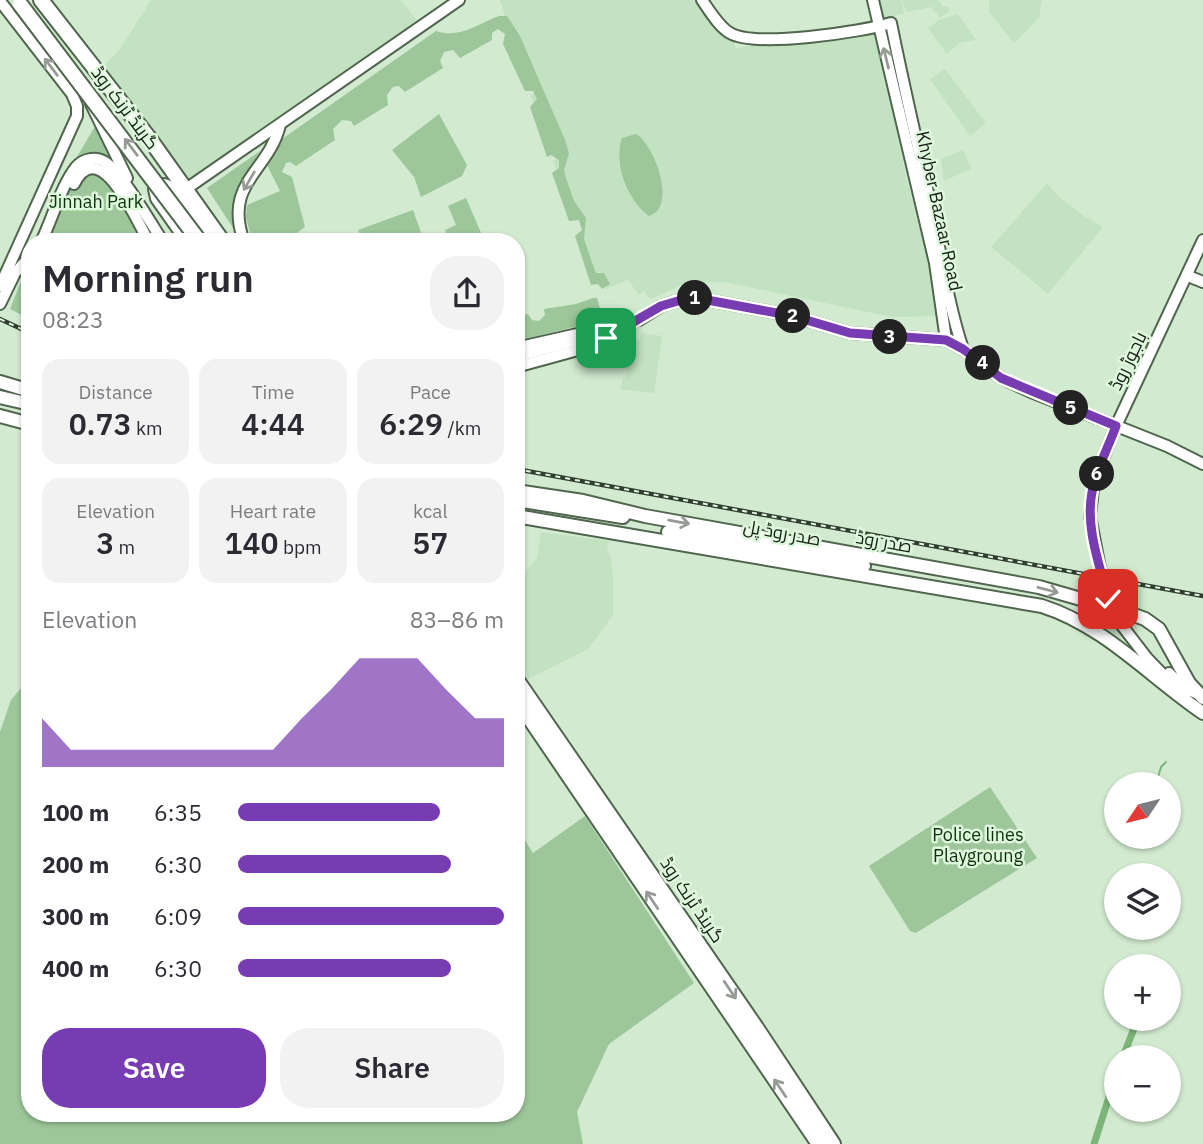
<!DOCTYPE html>
<html lang="en">
<head>
<meta charset="utf-8">
<style>
	body { margin:0; font-family:"IBM Plex Sans",Cairo,sans-serif; background:#f2f2f3; color:#2b2b33; height:100vh; display:flex; flex-direction:column; font-size:26px; white-space:nowrap }
	* { box-sizing:border-box; margin:0 }
	p { font-size:23px; color:#7c7c81 }
	.icon { flex:none; width:38px; height:38px; fill:none; stroke:currentColor; stroke-width:2; stroke-linecap:round; stroke-linejoin:round }
	.map { position:relative; flex:1; overflow:hidden }
	.sheet { position:absolute; left:21px; top:233px; width:504px; height:889px; display:flex; flex-direction:column; background:#fff; border-radius:28px; box-shadow:0 2px 5px #0004 }
	.sheet>* { flex:none }
	.needle { width:46px; rotate:235deg }
	.tools { position:absolute; left:1104px; top:772px; display:grid; gap:14px }
	.tools a { display:grid; place-items:center; width:77px; height:77px; border-radius:50%; background:#fff; box-shadow:0 2px 5px #0004; font-size:35px }
	.pin { position:absolute; display:grid; place-items:center; width:60px; height:60px; color:#fff; margin:-30px; border-radius:14px; box-shadow:0 4px 10px #0006 }
	.km { position:absolute; width:35px; height:35px; margin:-18px; border-radius:50%; background:#222; color:#fff; font-size:19px; line-height:35px; text-align:center }
	.round { display:grid; place-items:center; flex:none; width:74px; height:74px; border-radius:28px; background:#f2f2f3 }
	.headline { display:flex; align-items:center; justify-content:space-between; height:119px; padding:0 21px }
	h1 { font-size:38px; font-weight:600; line-height:52px }
	.metrics { display:grid; grid-template-columns:repeat(3,1fr); gap:10px; height:119px; padding:7px 21px }
	.metrics div { display:grid; align-content:center; border-radius:18px; background:#f2f2f3; text-align:center }
	.metrics b { font-size:30px; font-weight:600 }
	.metrics small { font-size:19px; font-weight:400 }
	.metrics p { font-size:19px }
	.chart { height:196px; padding:14px 21px }
	.chart p { display:flex; justify-content:space-between }
	.chart svg { width:100%; height:126px; margin-top:7px; fill:#783cb2; opacity:.7 }
	.action { display:flex; gap:14px; margin-top:auto; padding:14px 21px }
	.action a { flex:1; height:80px; border-radius:28px; background:#783cb2; color:#fff; font-size:28px; font-weight:600; line-height:80px; text-align:center }
	.action a+a { background:#f2f2f3; color:#2b2b33 }
	ul { padding:0 21px; list-style:none; font-size:23px }
	li { display:grid; grid-template-columns:112px 84px 1fr; align-items:center; height:52px }
	li i { height:18px; border-radius:9px; background:#783cb2 }
	.map>svg:first-child { display:block }
	.built { fill:#c3e2c1 }
	.green { fill:#9dc79a }
	.lines { fill:none; stroke-linecap:round; stroke-linejoin:round }
	.stream { stroke:#7db47a; stroke-width:2 }
	.canal { stroke:#7db47a; stroke-width:7 }
	.secondary-casing { stroke:#50654e; stroke-width:14 }
	.primary-casing { stroke:#50654e; stroke-width:16 }
	.highway-casing { stroke:#50654e; stroke-width:18 }
	.secondary { stroke:#fff; stroke-width:10 }
	.primary { stroke:#fff; stroke-width:12 }
	.highway { stroke:#fff; stroke-width:14 }
	.rail-casing { stroke:#313d30; stroke-width:4.5 }
	.rail { stroke:#dff8dd; stroke-width:2; stroke-dasharray:5; stroke-linecap:butt }
	.secondary-bridge-casing { stroke:#50654e; stroke-width:14; stroke-linecap:butt }
	.highway-bridge-casing { stroke:#50654e; stroke-width:18; stroke-linecap:butt }
	.secondary-bridge { stroke:#fff; stroke-width:10 }
	.highway-bridge { stroke:#fff; stroke-width:14 }
	.oneway { stroke:#979b96 }
	.route-casing { stroke:#fff; stroke-width:14 }
	.route { stroke:#783cb2; stroke-width:9 }
	.labels { text-anchor:middle; stroke-width:5; stroke-linejoin:round; paint-order:stroke }
	.street-label { font-size:18px; fill:#172016; stroke:#dff8dd }
	.park-label { font-size:18px; fill:#0b320b; stroke:#dff8dd }
</style>
</head>
<body>
<div class="map">
<svg width="1203" height="1144" viewBox="0 0 1203 1144">
	<rect width="100%" height="100%" fill="#d2ebd0"/>
	<g class="built">
		<path d="M151,0h250l21,27 -239,160 -86,-116 21,-19z"/>
		<path d="M500,0h199l29,28 8,20 139,-18 32,150 35,136 -51,1 -166,-35 -38,1 -37,16 -6,-8 -5,4 -11,-15 -22,9 -5,-17h-8l-11,-38 3,-11 -13,-10 -19,-52 7,-6 -13,-9 -16,-50 6,-8 -30,-66z"/>
		<path d="M879,0h22l3,13 -22,6z"/>
		<path d="M902,0h36l6,8 3,-2 4,4 -11,8 -9,-11 -25,5z"/>
		<path d="M989,0h53l-3,18 -25,25 -25,-31z"/>
		<path d="M958,14l18,26 -17,3 -12,11 -19,-26 11,-8z"/>
		<path d="M945,69l41,54 -16,13 -40,-57z"/>
		<path d="M963,150l8,19 -27,12 -3,-22z"/>
		<path d="M1047,183l11,13 26,20 19,11 -55,67 -57,-47z"/>
		<path d="M644,333l18,3 -8,57 -34,-4 3,-11h2l7,-39 8,1 1,-6z"/>
		<path d="M541,532l68,9 -2,9 3,5 3,20v40l-25,34 -69,35 -3,-5v-96l21,-25z"/>
	</g>
	<g class="green">
		<path d="M499,16h8l13,20 45,104 4,13 -5,17 1,5 9,26 12,17 -2,21 11,32 2,2h7l6,11 -8,5 -4,-5 -7,1 -16,-49 7,-6 -3,-10 -10,1 -17,-48 7,-5v-8l-8,-5 -4,2 -17,-50 7,-8 -4,-8h-8l-22,-47 2,-10 -7,-5 -6,4v7l-32,18 -7,-8 -9,2 -4,9 3,7 -38,24 -6,-6 -6,1 -6,8 1,10 -34,21 -3,-5 -9,-1 -9,9 2,11 -39,26 -6,-4 -4,1 -4,9 10,5 13,50 -8,6 1,8h-46l-6,-24 1,-12 33,-14 -15,-30 17,-22 154,-108c24,8 41,-7 63,-15z"/>
		<path d="M439,114l28,51 -5,11 -41,21 -7,-20 -22,-27z"/>
		<path d="M97,123l66,118 -126,1 28,-65z"/>
		<path d="M636,134c18,10 42,73 13,82 -21,-15 -36,-52 -27,-78z"/>
		<path d="M260,151c-11,18 -25,37 -27,58 0,8 2,17 2,22l-28,-43z"/>
		<path d="M466,198l16,37 -15,6h-18l-4,-11 11,-5 -8,-19z"/>
		<path d="M413,210l11,31h-61l-5,-11z"/>
		<path d="M30,258v61l-20,-10z"/>
		<path d="M593,298h4l3,10 -5,14 -79,19v-24l12,-3 4,6 7,1 6,-6 -1,-6 32,-5z"/>
		<path d="M30,677v436h486v-287l17,27 52,-37 109,167 -85,61 -32,68 6,32h-583v-412l11,-32z"/>
		<path d="M990,787l47,71 -121,75 -6,-2 -41,-65z"/>
	</g>
	<g class="lines">
		<path class="stream" d="M1156,784l5,-17 5,-5"/>
		<g class="canal">
			<path d="M1123,1057l15,-39"/>
			<path d="M1094,1144l22,-69"/>
		</g>
		<defs>
			<g id="secondary">
				<path d="M702,0c7,10 17,27 28,33 25,15 132,-1 161,-10 12,60 26,119 39,179 11,49 17,99 33,147"/>
				<path d="M873,0l62,263 11,77"/>
				<path d="M0,1l72,93 5,12v10l-77,170"/>
				<path d="M91,104l36,74"/>
				<path d="M74,184c26,-51 62,36 75,58"/>
				<path d="M186,189l273,-189"/>
				<path d="M41,242c11,-22 20,-56 35,-75 7,-8 19,-11 29,-5 18,12 45,60 58,80"/>
				<path d="M244,242c-21,-60 24,-69 36,-117"/>
				<path d="M1188,276l15,6"/>
				<path d="M0,304l15,-31 15,-17"/>
				<path d="M516,348l123,-28 22,-14 30,-9 102,19 57,17 96,7 17,9 38,29 30,14 136,54 36,18"/>
				<path d="M516,357l81,-22"/>
				<path d="M516,367l62,-17 52,-25"/>
				<path d="M1100,568l-10,-52 4,-35 22,-55 87,-186"/>
				<path d="M1120,623l27,35 23,24"/>
				<path d="M1169,673l16,16 14,5"/>
			</g>
			<g id="primary">
				<path d="M0,382l30,9"/>
				<path d="M0,397l30,7"/>
				<path d="M0,416l30,8"/>
				<path d="M516,491l67,10 62,15 394,71 87,25 19,7 14,10 30,54 14,15"/>
				<path d="M516,500l107,17"/>
				<path d="M516,516l526,90c63,20 108,71 161,107"/>
				<path d="M668,532l196,34"/>
			</g>
			<g id="highway">
				<path d="M41,0l108,138 74,104"/>
				<path d="M189,242l-31,-44 -2,-9 8,-3 8,3 39,53"/>
				<path d="M516,679l241,350 76,115"/>
				<path d="M516,698l303,446"/>
			</g>
		</defs>
		<use href="#secondary" class="secondary-casing"/>
		<use href="#primary" class="primary-casing"/>
		<use href="#highway" class="highway-casing"/>
		<use href="#secondary" class="secondary"/>
		<use href="#primary" class="primary"/>
		<use href="#highway" class="highway"/>
		<defs>
			<g id="rail">
				<path d="M0,319l30,14"/>
				<path d="M516,469l687,127"/>
			</g>
		</defs>
		<use href="#rail" class="rail-casing"/>
		<use href="#rail" class="rail"/>
		<defs>
			<path id="secondary-bridge" d="M1100,568l9,35 11,20"/>
			<path id="highway-bridge" d="M20,4l180,238"/>
		</defs>
		<use href="#secondary-bridge" class="secondary-bridge-casing"/>
		<use href="#highway-bridge" class="highway-bridge-casing"/>
		<use href="#secondary-bridge" class="secondary-bridge"/>
		<use href="#highway-bridge" class="highway-bridge"/>
	</g>
	<defs><path id="oneway-shaft" d="M-6 0H5M1.5-3L5.5 0L1.5 3" fill="none" stroke-width="1.6" stroke-linecap="round" stroke-linejoin="round" transform="scale(1.75)"/></defs>
	<g class="oneway">
		<use href="#oneway-shaft" transform="translate(886 58) rotate(-104)"/>
		<use href="#oneway-shaft" transform="translate(51 67) rotate(-127)"/>
		<use href="#oneway-shaft" transform="translate(131 147) rotate(-127)"/>
		<use href="#oneway-shaft" transform="translate(249 181) rotate(120)"/>
		<use href="#oneway-shaft" transform="translate(679 522) rotate(10)"/>
		<use href="#oneway-shaft" transform="translate(1048 590) rotate(15)"/>
		<use href="#oneway-shaft" transform="translate(652 900) rotate(-124)"/>
		<use href="#oneway-shaft" transform="translate(730 990) rotate(56)"/>
		<use href="#oneway-shaft" transform="translate(780 1088) rotate(-124)"/>
	</g>
	<g class="lines">
		<defs>
			<path id="route" d="M606,338l55,-32 30,-9 102,19 57,17 96,7 17,9 38,29 115,48c-8,22 -20,44 -24,66 -7,36 8,73 16,107"/>
		</defs>
		<use href="#route" class="route-casing"/>
		<use href="#route" class="route"/>
	</g>
	<g class="labels">
		<g class="street-label">
			<text transform="translate(125 108) rotate(53)" y="6">گرینڈ ٹرنک روڈ</text>
			<text transform="translate(939 211) rotate(78)" y="6">Khyber Bazaar Road</text>
			<text transform="translate(1128 361) rotate(-64)" y="6">باجوڑ روڈ</text>
			<text transform="translate(782 533) rotate(10)" y="6">صدر روڈ پل</text>
			<text transform="translate(884 542) rotate(10)" y="6">صدر روڈ</text>
			<text transform="translate(692 900) rotate(56)" y="6">گرینڈ ٹرنک روڈ</text>
		</g>
		<g class="park-label">
			<text x="96" y="208">Jinnah Park</text>
			<text x="978" y="841">Police lines<tspan x="978" dy="21">Playgroung</tspan></text>
		</g>
	</g>
</svg>
<div class="tools">
<a><svg class="needle" viewBox="-14 -14 28 28"><path d="M0-13l5 13h-10z" fill="#e53935"/><path d="M0 13l5-13h-10z" fill="#7c7c81"/></svg></a>
<a><svg class="icon" aria-label="layers" viewBox="0 0 24 24"><path d="M12 4l9 5-9 5-9-5zM3 14l9 5 9-5"/></svg></a>
<a>+</a>
<a>−</a>
</div>
<div class="pin" style="left:606px;top:338px;background:#1e9e55"><svg class="icon" aria-label="arrive" viewBox="0 0 24 24"><path d="M6 21V4h12l-3 4 3 4H6"/></svg></div>
<div class="pin" style="left:1108px;top:599px;background:#d93025"><svg class="icon" aria-label="check" viewBox="0 0 24 24"><path d="M5 12l5 5 9-10"/></svg></div>
<b class="km" style="left:695px;top:298px">1</b>
<b class="km" style="left:793px;top:316px">2</b>
<b class="km" style="left:890px;top:337px">3</b>
<b class="km" style="left:983px;top:363px">4</b>
<b class="km" style="left:1071px;top:408px">5</b>
<b class="km" style="left:1097px;top:474px">6</b>
<section class="sheet">
<div class="headline"><div><h1>Morning run</h1><p>08:23</p></div><a class="round"><svg class="icon" aria-label="share" viewBox="0 0 24 24"><path d="M12 15V3M7 8l5-5 5 5M5 13v7h14v-7"/></svg></a></div>
<div class="metrics">
<div><p>Distance</p><b>0.73<small> km</small></b></div>
<div><p>Time</p><b>4:44</b></div>
<div><p>Pace</p><b>6:29<small> /km</small></b></div>
</div>
<div class="metrics">
<div><p>Elevation</p><b>3<small> m</small></b></div>
<div><p>Heart rate</p><b>140<small> bpm</small></b></div>
<div><p>kcal</p><b>57</b></div>
</div>
<div class="chart"><p><span>Elevation</span>83–86 m</p>
<svg viewBox="0 0 160 44" preserveAspectRatio="none"><path d="M0 44V27L10 38L20 38L30 38L40 38L50 38L60 38L70 38L80 38L90 27L100 17L110 6L120 6L130 6L140 17L150 27L160 27V44z"/></svg>
</div>
<ul>
<li><b>100 m</b>6:35<i style="width:76%"></i></li>
<li><b>200 m</b>6:30<i style="width:80%"></i></li>
<li><b>300 m</b>6:09<i style="width:100%"></i></li>
<li><b>400 m</b>6:30<i style="width:80%"></i></li>
</ul>
<div class="action"><a>Save</a><a>Share</a></div>
</section>
</div>
</body>
</html>
